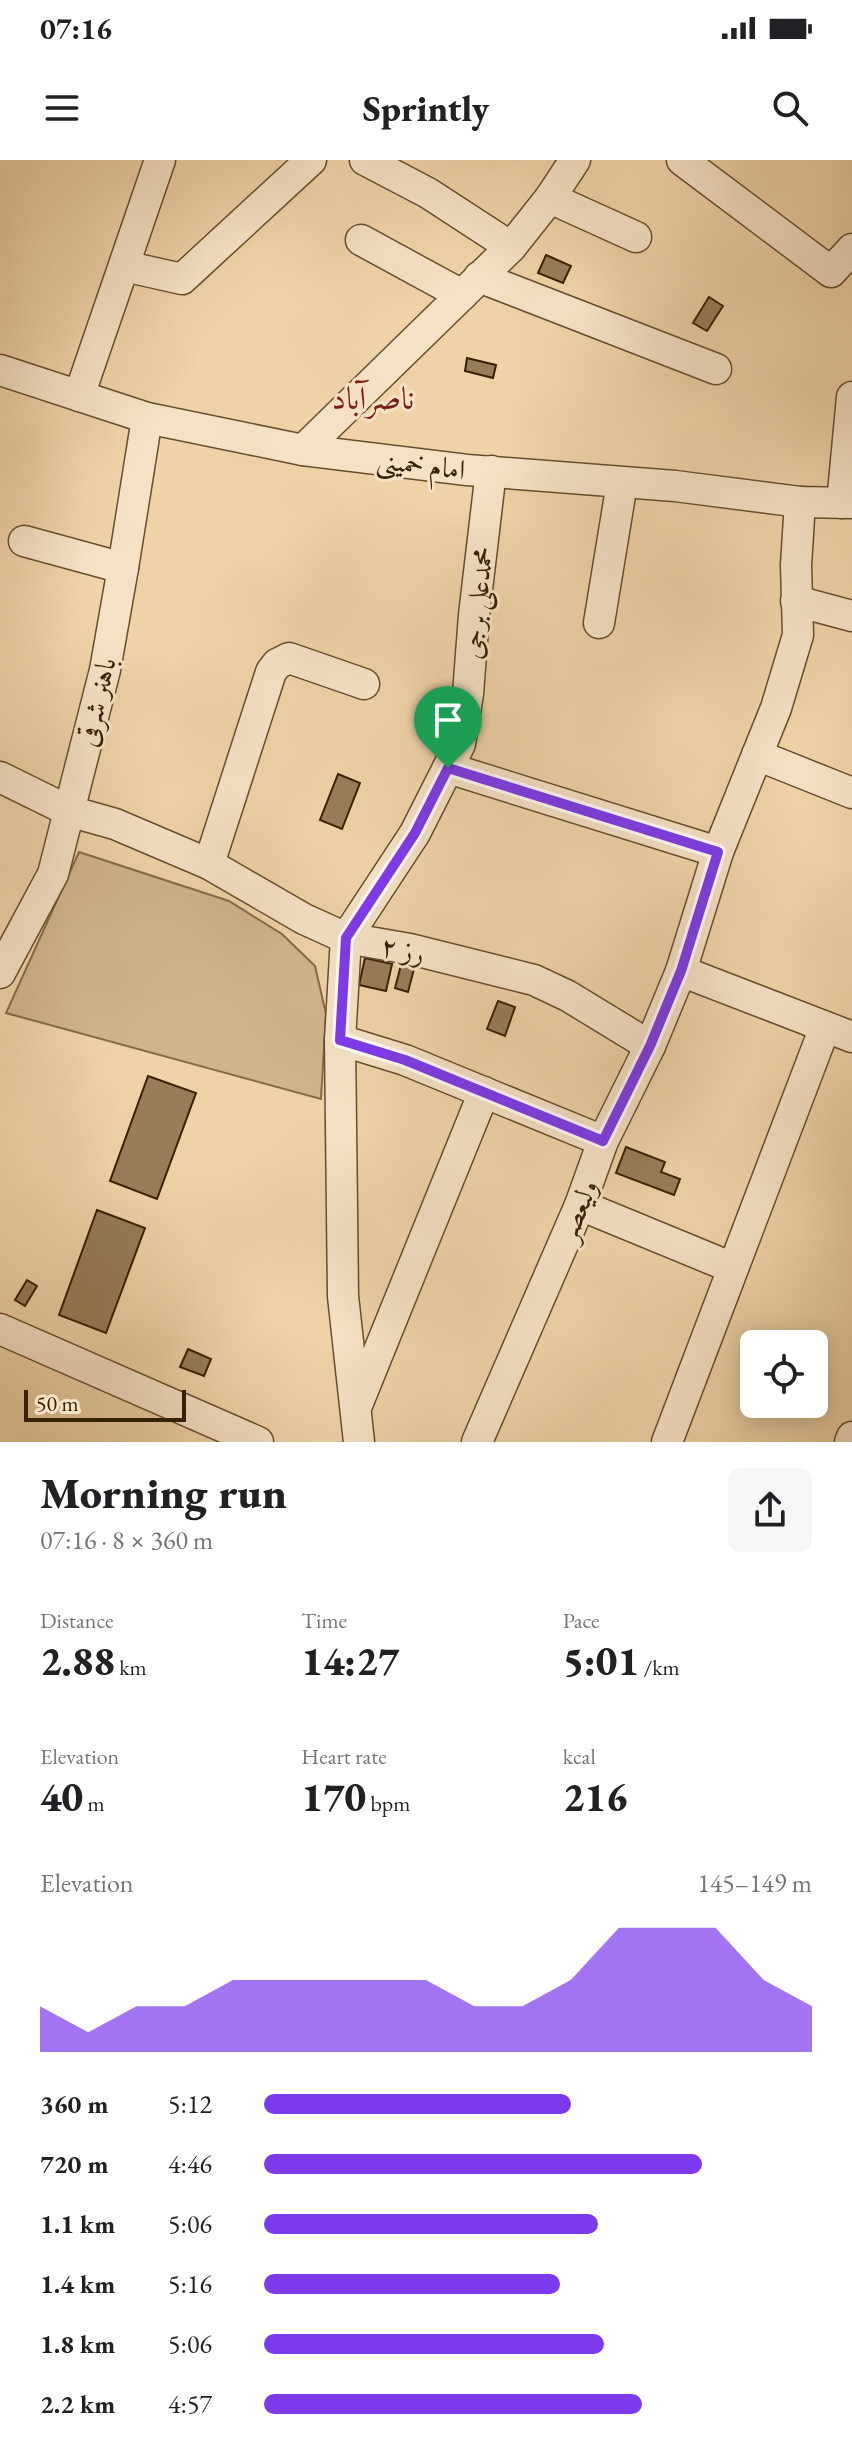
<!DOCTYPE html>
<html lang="en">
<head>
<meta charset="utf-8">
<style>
	body { margin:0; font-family:"EB Garamond",Amiri,serif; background:#f6f6f6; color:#202124; height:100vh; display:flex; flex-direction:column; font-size:30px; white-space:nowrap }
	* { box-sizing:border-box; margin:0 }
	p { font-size:26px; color:#757577 }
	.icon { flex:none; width:44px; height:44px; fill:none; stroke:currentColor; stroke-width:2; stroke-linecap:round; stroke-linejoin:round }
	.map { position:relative; height:1282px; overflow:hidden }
	.side { display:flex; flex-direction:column; background:#fff; flex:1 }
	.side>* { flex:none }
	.controls { position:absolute; left:740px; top:1170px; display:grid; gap:16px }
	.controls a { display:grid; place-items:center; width:88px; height:88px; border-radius:12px; background:#fff; box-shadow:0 4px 20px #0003; font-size:40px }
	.scale { position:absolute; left:24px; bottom:20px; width:162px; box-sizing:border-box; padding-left:8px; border:4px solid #372104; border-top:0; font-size:22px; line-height:28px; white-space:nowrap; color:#372104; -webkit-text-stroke:6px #f5e2c6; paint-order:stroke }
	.pin { position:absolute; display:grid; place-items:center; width:68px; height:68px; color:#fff; margin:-82px -34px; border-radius:50% 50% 50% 0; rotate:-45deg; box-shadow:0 0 8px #0007 }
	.pin .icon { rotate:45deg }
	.round { display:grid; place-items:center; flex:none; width:84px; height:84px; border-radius:12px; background:#f6f6f6 }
	.head { display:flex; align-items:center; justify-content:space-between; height:136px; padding:0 40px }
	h1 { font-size:44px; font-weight:800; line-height:60px }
	.figures { display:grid; grid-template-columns:repeat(3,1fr); gap:12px; height:136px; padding:8px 40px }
	.figures div { display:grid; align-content:center }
	.figures b { font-size:40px; font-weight:800 }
	.figures small { font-size:22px; font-weight:400 }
	.figures p { font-size:22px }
	.chart { height:224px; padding:16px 40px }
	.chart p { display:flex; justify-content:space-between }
	.chart svg { width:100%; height:144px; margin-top:8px; fill:#7c3aed; opacity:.7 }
	ul { padding:0 40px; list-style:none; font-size:26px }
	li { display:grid; grid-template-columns:128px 96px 1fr; align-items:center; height:60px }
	li i { height:20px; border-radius:10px; background:#7c3aed }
	.status { display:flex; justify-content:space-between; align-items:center; height:56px; padding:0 40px; background:#fff; direction:ltr }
	.status svg { height:22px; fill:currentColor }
	header { display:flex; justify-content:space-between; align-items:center; height:104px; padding:0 40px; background:#fff; font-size:36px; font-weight:800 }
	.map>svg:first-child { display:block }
	.green { fill:#d0b58b; stroke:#846b48; stroke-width:2 }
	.building { fill:#977e59; stroke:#372104; stroke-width:2 }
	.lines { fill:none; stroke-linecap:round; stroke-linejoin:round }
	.minor-casing { stroke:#654e2d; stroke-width:33 }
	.minor { stroke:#f5e2c6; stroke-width:30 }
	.route-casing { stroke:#fff; stroke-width:16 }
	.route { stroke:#7c3aed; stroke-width:10 }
	.labels { text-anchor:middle; stroke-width:6; stroke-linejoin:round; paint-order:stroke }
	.street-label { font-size:28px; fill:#372104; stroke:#f5e2c6 }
	.quarter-label { font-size:32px; fill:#7a1f14; stroke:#f5e2c6 }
</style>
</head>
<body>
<div class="status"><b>07:16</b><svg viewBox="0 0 49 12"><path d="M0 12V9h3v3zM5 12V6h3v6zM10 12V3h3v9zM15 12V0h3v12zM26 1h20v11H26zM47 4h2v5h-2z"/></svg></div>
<header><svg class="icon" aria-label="menu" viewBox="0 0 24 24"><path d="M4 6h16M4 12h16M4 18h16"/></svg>Sprintly<svg class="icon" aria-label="search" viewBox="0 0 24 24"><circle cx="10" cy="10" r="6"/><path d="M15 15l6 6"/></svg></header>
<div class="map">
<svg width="852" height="1282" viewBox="0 0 852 1282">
	<rect width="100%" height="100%" fill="#efd3a7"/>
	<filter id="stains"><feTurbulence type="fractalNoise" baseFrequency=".0025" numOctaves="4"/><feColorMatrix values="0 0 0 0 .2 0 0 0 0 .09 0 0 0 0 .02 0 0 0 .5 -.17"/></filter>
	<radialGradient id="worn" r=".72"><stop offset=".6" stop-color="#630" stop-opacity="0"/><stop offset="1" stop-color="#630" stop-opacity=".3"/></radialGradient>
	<path class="green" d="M79,692l150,49 53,33 33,32 11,48 -5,85 -315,-86z"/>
	<g class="building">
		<path d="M546,95l25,11 -8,17 -25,-10z"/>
		<path d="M709,137l14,9 -16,25 -14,-8z"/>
		<path d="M467,198l29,7 -3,13 -28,-7z"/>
		<path d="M338,614l22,9 -18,46 -22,-9z"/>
		<path d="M365,798l27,6 -6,27 -27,-6z"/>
		<path d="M401,805l13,4 -6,23 -13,-4z"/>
		<path d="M498,841l17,6 -10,29 -18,-7z"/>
		<path d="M148,916l48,17 -39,106 -47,-18z"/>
		<path d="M626,987l39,15 -4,10 19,7 -6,16 -58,-22z"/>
		<path d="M97,1050l48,18 -39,105 -47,-18z"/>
		<path d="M27,1120l10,6 -12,20 -10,-6z"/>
		<path d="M188,1189l23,10 -7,17 -24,-9z"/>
	</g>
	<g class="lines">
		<defs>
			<g id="minor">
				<path d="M365,0l63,33 83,54"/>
				<path d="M682,0l149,112 21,-23"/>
				<path d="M550,38l86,39"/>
				<path d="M361,80l101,55"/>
				<path d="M124,106l58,13 129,-119"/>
				<path d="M479,117l237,92"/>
				<path d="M0,210l147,48 156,32 164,20 208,16 125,16 52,1"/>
				<path d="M79,236l81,-236"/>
				<path d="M303,290l208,-203 39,-49 25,-38"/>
				<path d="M842,343l10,-106"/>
				<path d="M24,381l99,27"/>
				<path d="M796,441l56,15"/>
				<path d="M599,463l23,-140"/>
				<path d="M757,595l95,38"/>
				<path d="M448,608l270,84"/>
				<path d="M0,617l69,34 46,13 94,40 95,55 42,19 64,11 124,31 34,16 82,50"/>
				<path d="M209,704l62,-192 6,-8 12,-6 75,26"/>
				<path d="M681,811l37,-119 58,-144 22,-73 -2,-70 4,-63"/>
				<path d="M0,813l53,-99 52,-204 18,-102 24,-150"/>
				<path d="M340,880l65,20 198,81"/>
				<path d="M580,1045l153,63"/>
				<path d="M0,1169l258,113"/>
				<path d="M357,1245l127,-313"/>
				<path d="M359,1282l-16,-146 -3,-256 6,-102 69,-105 45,-89 8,-50 6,-79 17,-144"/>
				<path d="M477,1282l103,-237 23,-64 47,-95 31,-75 171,66"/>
				<path d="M667,1282l158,-415"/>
				<path d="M850,1282l2,-5"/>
			</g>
		</defs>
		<use href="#minor" class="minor-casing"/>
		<use href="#minor" class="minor"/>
	</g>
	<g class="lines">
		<defs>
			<path id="route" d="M448,608l270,84 -37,119 -31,75 -47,95 -198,-81 -65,-20 6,-102 69,-105z"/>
		</defs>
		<use href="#route" class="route-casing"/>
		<use href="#route" class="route"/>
	</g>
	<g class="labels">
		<g class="street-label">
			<text transform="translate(421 304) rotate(7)" y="10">امام خمینی</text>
			<text transform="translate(477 443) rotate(-84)" y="10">محمدعلی برجی</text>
			<text transform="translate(96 542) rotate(-77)" y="10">باهنر شرقی</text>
			<text transform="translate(403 789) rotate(12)" y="10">رز ۲</text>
			<text transform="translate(577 1050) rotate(-68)" y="10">ولیعصر</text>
		</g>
		<g class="quarter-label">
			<text x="373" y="249">ناصرآباد</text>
		</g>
	</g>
	<rect width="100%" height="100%" filter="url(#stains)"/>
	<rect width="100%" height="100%" fill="url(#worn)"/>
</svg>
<div class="controls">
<a><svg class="icon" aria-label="locate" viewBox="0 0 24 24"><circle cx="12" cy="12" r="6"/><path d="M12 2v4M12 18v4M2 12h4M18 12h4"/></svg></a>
</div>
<div class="scale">50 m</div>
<div class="pin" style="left:448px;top:608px;background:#1e9e55"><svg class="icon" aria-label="arrive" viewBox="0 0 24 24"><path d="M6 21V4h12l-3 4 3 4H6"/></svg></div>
</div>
<section class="side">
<div class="head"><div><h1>Morning run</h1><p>07:16 · 8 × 360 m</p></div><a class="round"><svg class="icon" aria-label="share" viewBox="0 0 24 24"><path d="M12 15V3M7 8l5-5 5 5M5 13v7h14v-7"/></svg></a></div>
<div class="figures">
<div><p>Distance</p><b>2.88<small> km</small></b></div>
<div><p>Time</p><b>14:27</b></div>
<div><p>Pace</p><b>5:01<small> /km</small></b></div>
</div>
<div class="figures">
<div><p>Elevation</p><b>40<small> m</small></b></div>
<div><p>Heart rate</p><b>170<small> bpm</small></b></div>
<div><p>kcal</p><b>216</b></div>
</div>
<div class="chart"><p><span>Elevation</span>145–149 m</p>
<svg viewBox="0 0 160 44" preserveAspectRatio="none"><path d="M0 44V30L10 38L20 30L30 30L40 22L50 22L60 22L70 22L80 22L90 30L100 30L110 22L120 6L130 6L140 6L150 22L160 30V44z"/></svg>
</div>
<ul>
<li><b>360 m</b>5:12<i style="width:56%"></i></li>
<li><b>720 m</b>4:46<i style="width:80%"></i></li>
<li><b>1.1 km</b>5:06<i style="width:61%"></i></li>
<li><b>1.4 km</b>5:16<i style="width:54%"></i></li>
<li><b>1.8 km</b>5:06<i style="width:62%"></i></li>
<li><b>2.2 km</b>4:57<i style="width:69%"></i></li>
</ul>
</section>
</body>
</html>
